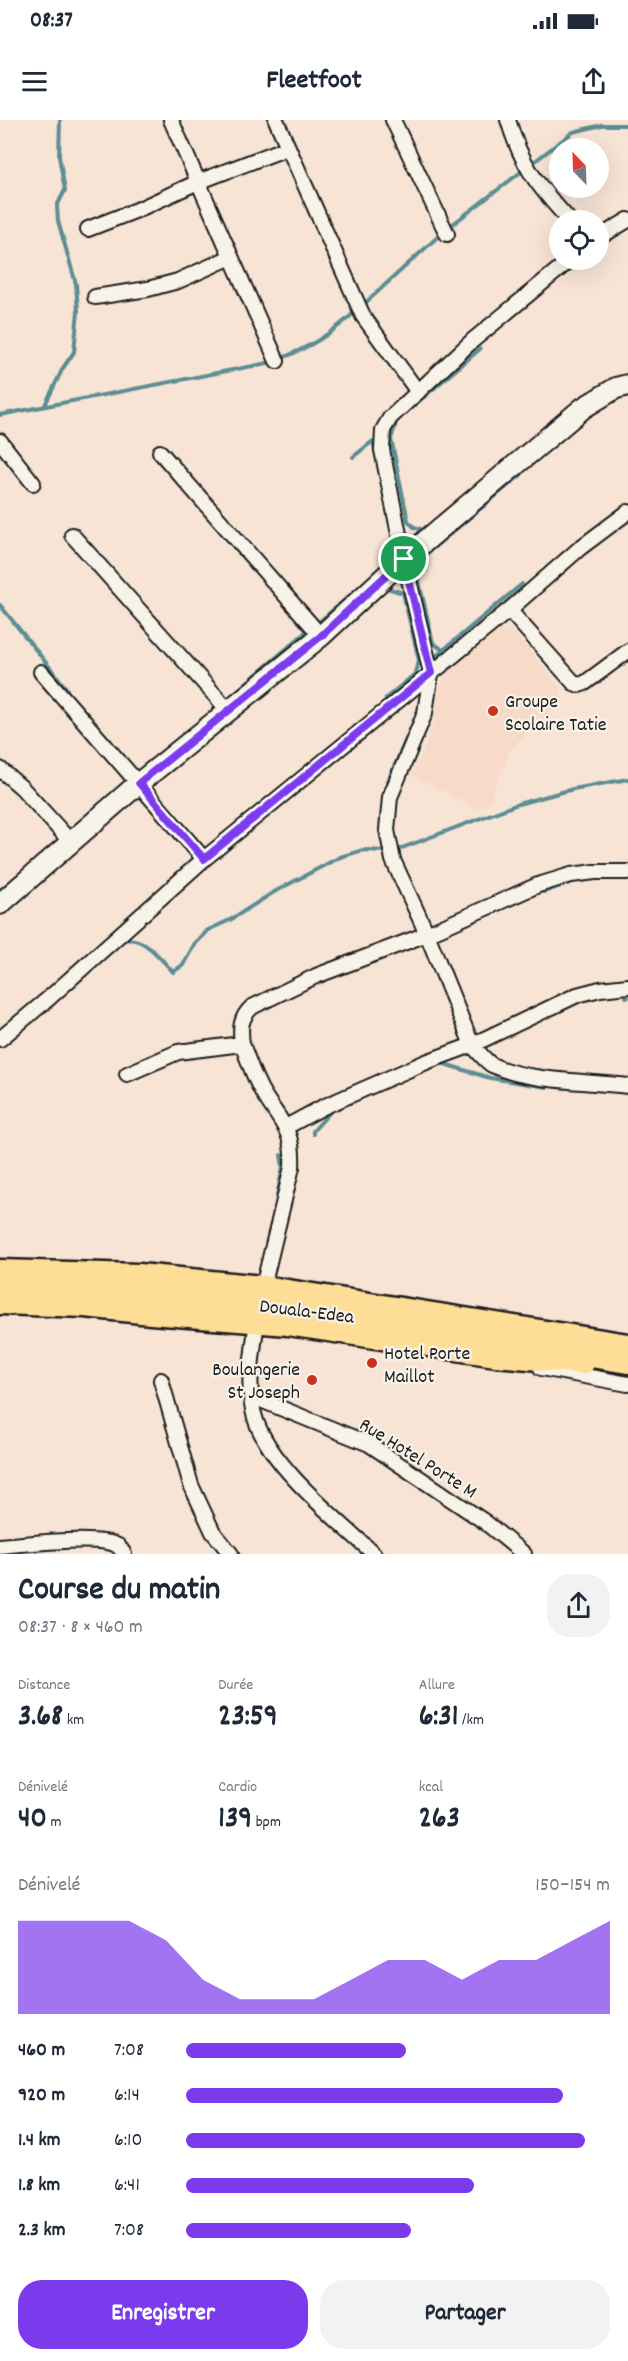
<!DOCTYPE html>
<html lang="fr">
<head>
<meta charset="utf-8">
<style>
	body { margin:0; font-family:Dekko,sans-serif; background:#f2f2f3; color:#1f2937; height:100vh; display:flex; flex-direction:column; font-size:22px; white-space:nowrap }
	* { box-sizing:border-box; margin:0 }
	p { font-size:20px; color:#747a83 }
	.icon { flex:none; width:33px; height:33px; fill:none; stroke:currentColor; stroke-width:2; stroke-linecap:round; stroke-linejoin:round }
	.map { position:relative; height:1434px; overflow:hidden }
	.details { display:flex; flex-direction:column; background:#fff; flex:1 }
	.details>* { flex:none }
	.needle { width:39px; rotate:337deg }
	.tools { position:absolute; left:549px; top:18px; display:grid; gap:12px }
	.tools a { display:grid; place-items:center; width:60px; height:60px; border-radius:50%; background:#fff; box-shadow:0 6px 24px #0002; font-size:30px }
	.pin { position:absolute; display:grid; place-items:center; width:51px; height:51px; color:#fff; margin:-26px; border:3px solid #fff; border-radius:50%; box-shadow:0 2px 6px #0007 }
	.round { display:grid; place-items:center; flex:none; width:63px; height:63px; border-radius:24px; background:#f2f2f3 }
	.summary { display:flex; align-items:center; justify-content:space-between; height:102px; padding:0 18px }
	h1 { font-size:33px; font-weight:700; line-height:45px }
	.stats { display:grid; grid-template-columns:repeat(3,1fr); gap:9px; height:102px; padding:6px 18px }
	.stats div { display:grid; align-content:center }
	.stats b { font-size:30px; font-weight:700 }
	.stats small { font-size:16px; font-weight:400 }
	.stats p { font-size:16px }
	.chart { height:168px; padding:12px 18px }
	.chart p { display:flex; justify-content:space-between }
	.chart svg { width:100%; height:108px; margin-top:6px; fill:#7c3aed; opacity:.7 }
	.button { display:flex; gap:12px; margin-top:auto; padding:12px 18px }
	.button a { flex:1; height:69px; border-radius:24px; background:#7c3aed; color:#fff; font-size:24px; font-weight:700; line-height:69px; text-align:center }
	.button a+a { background:#f2f2f3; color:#1f2937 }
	ul { padding:0 18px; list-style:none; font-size:20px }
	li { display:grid; grid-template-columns:96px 72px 1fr; align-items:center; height:45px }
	li i { height:15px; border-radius:8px; background:#7c3aed }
	.status { display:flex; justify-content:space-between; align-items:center; height:42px; padding:0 30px; background:#fff; direction:ltr }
	.status svg { height:16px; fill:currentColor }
	header { display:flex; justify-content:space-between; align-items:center; height:78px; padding:0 18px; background:#fff; font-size:27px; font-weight:700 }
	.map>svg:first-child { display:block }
	.built { fill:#f7dac8 }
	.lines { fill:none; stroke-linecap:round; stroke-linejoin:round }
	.stream { stroke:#5d8d94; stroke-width:4 }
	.street-casing { stroke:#1c1c1c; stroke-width:18 }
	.secondary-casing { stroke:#1c1c1c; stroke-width:24 }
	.primary-casing { stroke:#1c1c1c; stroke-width:27 }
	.highway-casing { stroke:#1c1c1c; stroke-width:30 }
	.street { stroke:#f7f3e8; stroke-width:14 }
	.secondary { stroke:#f7f3e8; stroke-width:20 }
	.primary { stroke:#fedd96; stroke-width:22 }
	.highway { stroke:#fedd96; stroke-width:26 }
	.route-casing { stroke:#fff; stroke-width:12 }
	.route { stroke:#7c3aed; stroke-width:8 }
	.poi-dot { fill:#c8321e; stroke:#f7f3e8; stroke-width:2 }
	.labels { text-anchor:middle; stroke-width:4.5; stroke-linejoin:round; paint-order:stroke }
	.poi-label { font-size:20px; fill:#1c1c1c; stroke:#f7f3e8; text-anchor:start }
	.street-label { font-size:20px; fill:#1c1c1c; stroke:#f7f3e8 }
</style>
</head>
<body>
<div class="status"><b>08:37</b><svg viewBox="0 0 49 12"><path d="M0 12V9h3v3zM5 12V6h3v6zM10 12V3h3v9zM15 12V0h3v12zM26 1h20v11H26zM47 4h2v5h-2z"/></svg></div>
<header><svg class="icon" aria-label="menu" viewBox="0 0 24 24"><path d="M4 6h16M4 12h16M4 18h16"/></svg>Fleetfoot<svg class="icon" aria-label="share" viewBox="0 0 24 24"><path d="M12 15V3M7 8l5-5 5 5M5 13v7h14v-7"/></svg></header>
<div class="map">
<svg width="628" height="1434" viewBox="0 0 628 1434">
	<rect width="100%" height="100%" fill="#f7e4d5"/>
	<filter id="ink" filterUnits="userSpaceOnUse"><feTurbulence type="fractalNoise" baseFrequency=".0167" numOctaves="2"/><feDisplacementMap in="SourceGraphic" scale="12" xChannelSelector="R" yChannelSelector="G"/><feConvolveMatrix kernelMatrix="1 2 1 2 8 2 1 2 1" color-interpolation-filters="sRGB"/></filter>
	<g filter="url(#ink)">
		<path class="built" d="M499,510h14l47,58 2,12 -50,47 -24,57 -10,5 -67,-34 12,-23 11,-29 5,-35 10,-19z"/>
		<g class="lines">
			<g class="stream">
				<path d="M449,107l124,-95 29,-7h26"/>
				<path d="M362,186l81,-74"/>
				<path d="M280,239c32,-13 51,-25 76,-48"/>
				<path d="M45,285l18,-37 11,-16 4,-41 -2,-27 -18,-63 -1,-15 8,-16 -6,-33 1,-37"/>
				<path d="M0,295l273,-53"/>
				<path d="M353,337l20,-16 4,19"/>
				<path d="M380,353l14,70 -7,20"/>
				<path d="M426,411l-12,-4 -6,-6 -17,-82 6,-19 83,-71"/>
				<path d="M383,470l4,-2 16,5 16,67 -3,13 -30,25"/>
				<path d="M0,485l67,84"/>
				<path d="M319,502l43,-37"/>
				<path d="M443,530l-10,-7 -15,-66 8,-23 96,-80"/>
				<path d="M435,537l87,-73"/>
				<path d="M231,576l76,-65"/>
				<path d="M388,661l32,-75"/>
				<path d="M394,731l124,-47 55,-15 55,-10"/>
				<path d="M0,770l26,-21"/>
				<path d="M543,772l35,-12"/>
				<path d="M121,821c20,-9 40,18 52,31l10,-7 12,-22 13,-13 22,-10 44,-28 66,-35 23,-7 24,1"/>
				<path d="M626,877h2"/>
				<path d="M409,957l32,-14 49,15 57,9"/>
				<path d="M313,1014v-3l18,-20"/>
				<path d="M277,1075l6,-28 -2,-12"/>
			</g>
			<defs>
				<g id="street">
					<path d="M171,0l106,241"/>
					<path d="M276,0l87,196 55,76"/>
					<path d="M393,0l54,114"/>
					<path d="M508,0c14,46 29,65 61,100"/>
					<path d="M88,109l49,-19 61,-28 89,-34"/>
					<path d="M598,118l30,-18"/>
					<path d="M570,140l-98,81 -82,77 -7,12 -1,20 22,109 27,114 -6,40 -35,84 -3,33 6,30 34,74 45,111c6,6 13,16 20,20 35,17 97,16 136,21"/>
					<path d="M95,177l53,-8 30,-8 53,-24"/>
					<path d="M0,321l33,42"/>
					<path d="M160,332l161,184"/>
					<path d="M72,415l157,176"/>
					<path d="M509,490l65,73 5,2 6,-2 43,-32"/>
					<path d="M41,552l163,187"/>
					<path d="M0,649l22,19 48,53"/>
					<path d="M0,919l48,-40 156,-140 305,-249 71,-62 48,-36"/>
					<path d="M242,924c7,18 12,35 22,51 18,29 30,36 28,72l-29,120"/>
					<path d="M127,954l51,-22 64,-8c-2,-16 -2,-26 10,-37l64,-31 111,-42 111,-49 33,-10 24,-3h33"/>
					<path d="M286,1007l37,-20 103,-45 46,-17 105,-50 23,-6 28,-3"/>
					<path d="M257,1201c-4,32 -12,68 -1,100 17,48 81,98 118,133"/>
					<path d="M541,1248l87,16"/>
					<path d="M161,1260l30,105 22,47 18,22"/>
					<path d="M251,1276l118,48 116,78 39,32"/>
					<path d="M0,1426c21,-2 103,-11 118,0 2,2 5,6 6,8"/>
				</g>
				<path id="secondary" d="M0,784l139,-121 182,-147 83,-77 179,-151 33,-20 12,-3"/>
				<g id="primary">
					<path d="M0,1151l139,4 124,12 365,58"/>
					<path d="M0,1183l85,3 66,7 137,11 208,31 87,8"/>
				</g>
				<path id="highway" d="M0,1169l86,1 215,17 327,53"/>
			</defs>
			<use href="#street" class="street-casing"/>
			<use href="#secondary" class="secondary-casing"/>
			<use href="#primary" class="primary-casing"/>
			<use href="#highway" class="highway-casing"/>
			<use href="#street" class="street"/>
			<use href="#secondary" class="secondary"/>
			<use href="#primary" class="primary"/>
			<use href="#highway" class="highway"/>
		</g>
	</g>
	<g class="lines" filter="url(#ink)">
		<defs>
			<path id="route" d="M404,439l27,114 -227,186 -65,-76 182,-147z"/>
		</defs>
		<use href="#route" class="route-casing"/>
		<use href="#route" class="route"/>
	</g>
	<g class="poi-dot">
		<circle cx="493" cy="591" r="6"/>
		<circle cx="372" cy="1243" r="6"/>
		<circle cx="312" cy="1260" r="6"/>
	</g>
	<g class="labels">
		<g class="poi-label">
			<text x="505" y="587">Groupe<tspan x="505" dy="23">Scolaire Tatie</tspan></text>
			<text x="384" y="1239">Hotel Porte<tspan x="384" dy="23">Maillot</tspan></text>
			<text x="300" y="1255" text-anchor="end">Boulangerie<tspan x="300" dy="23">St Joseph</tspan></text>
		</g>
		<g class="street-label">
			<text transform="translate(307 1190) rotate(7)" y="7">Douala-Edea</text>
			<text transform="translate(419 1337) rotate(32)" y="7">Rue Hotel Porte M</text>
		</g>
	</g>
</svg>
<div class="tools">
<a><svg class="needle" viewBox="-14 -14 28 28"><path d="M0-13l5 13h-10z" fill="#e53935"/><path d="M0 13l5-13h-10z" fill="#747a83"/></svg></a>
<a><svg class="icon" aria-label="locate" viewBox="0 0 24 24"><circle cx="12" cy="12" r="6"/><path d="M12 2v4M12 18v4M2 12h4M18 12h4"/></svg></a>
</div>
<div class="pin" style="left:404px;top:439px;background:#1e9e55"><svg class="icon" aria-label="arrive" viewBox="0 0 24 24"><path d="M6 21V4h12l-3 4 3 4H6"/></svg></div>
</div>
<section class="details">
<div class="summary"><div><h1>Course du matin</h1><p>08:37 · 8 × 460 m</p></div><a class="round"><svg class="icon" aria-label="share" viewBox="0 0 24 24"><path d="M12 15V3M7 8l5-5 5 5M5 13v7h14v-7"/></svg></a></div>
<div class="stats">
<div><p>Distance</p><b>3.68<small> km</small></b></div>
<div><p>Durée</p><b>23:59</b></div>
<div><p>Allure</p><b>6:31<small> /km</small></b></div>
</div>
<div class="stats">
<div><p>Dénivelé</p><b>40<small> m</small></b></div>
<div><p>Cardio</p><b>139<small> bpm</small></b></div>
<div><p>kcal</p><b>263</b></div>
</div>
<div class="chart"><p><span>Dénivelé</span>150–154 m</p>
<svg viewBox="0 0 160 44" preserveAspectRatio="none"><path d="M0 44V6L10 6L20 6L30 6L40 14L50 30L60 38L70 38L80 38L90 30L100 22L110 22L120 30L130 22L140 22L150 14L160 6V44z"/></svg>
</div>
<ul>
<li><b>460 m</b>7:08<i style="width:52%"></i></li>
<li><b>920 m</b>6:14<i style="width:89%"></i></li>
<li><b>1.4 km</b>6:10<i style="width:94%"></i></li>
<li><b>1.8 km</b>6:41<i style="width:68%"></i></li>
<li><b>2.3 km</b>7:08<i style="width:53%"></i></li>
</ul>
<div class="button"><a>Enregistrer</a><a>Partager</a></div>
</section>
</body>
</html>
